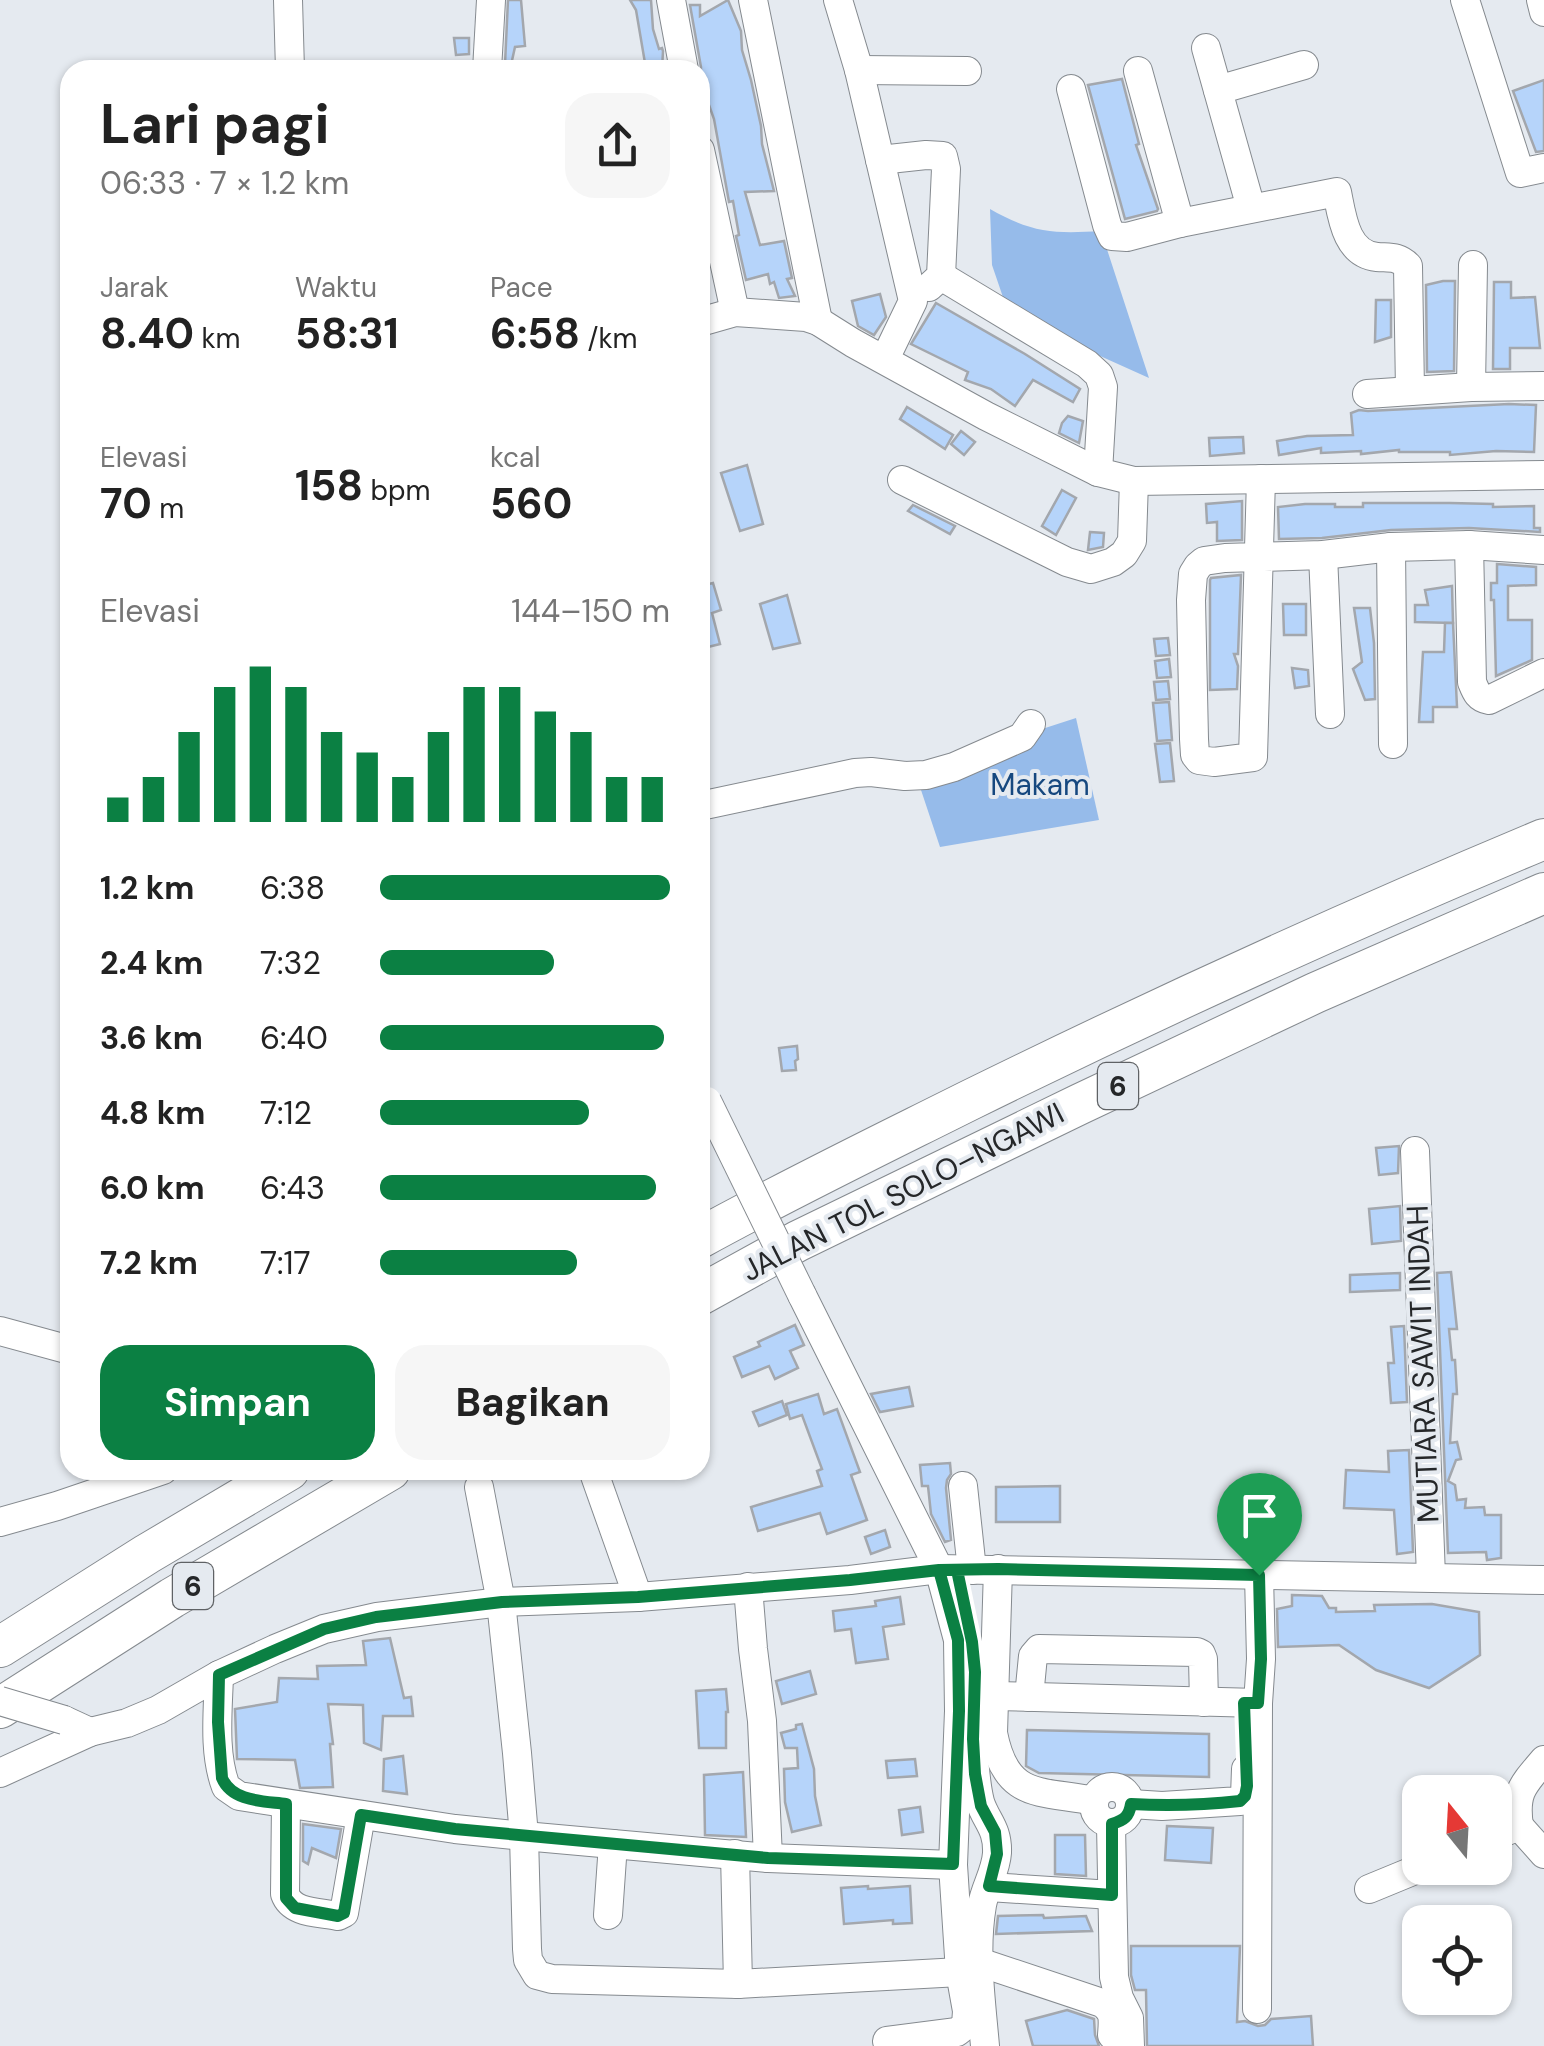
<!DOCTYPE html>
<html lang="id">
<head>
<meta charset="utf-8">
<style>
	body { margin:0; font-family:"DM Sans",sans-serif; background:#f6f6f6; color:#222; height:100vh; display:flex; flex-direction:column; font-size:38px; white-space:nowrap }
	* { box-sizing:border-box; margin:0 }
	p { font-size:32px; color:#767676 }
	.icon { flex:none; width:55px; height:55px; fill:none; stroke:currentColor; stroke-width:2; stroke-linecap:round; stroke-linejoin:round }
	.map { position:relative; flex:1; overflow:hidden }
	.details { position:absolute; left:60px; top:60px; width:650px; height:1420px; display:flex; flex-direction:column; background:#fff; border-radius:30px; box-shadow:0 2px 8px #0004 }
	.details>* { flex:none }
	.needle { width:65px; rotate:342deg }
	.fabs { position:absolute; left:1402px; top:1775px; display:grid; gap:20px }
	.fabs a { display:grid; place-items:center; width:110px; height:110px; border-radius:20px; background:#fff; box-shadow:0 2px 8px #0004; font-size:50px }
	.pin { position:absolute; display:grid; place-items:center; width:85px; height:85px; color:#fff; margin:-102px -42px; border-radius:50% 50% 50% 0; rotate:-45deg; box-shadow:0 0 10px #0007 }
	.pin .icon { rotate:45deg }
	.round { display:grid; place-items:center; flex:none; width:105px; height:105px; border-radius:30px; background:#f6f6f6 }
	.head { display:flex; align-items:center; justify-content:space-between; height:170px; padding:0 40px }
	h1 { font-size:55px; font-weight:700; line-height:75px }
	.metrics { display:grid; grid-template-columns:repeat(3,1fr); gap:15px; height:170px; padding:10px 40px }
	.metrics div { display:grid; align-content:center }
	.metrics b { font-size:42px; font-weight:700 }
	.metrics small { font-size:28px; font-weight:400 }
	.metrics p { font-size:28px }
	.chart { height:280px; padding:20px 40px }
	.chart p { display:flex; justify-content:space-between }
	.chart svg { width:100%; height:180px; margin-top:10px; stroke:#0b8043; stroke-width:6 }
	.action { display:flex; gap:20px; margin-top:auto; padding:20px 40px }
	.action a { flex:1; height:115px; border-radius:30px; background:#0b8043; color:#fff; font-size:40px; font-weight:700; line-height:115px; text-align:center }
	.action a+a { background:#f6f6f6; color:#222 }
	ul { padding:0 40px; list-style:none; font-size:32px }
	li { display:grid; grid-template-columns:160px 120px 1fr; align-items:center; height:75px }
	li i { height:25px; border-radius:12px; background:#0b8043 }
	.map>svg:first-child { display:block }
	.green { fill:#96bbea }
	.building { fill:#b6d4fa; stroke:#a3a7ad; stroke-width:2.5 }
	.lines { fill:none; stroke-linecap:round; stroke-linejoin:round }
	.minor-casing { stroke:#858a8f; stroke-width:30 }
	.highway-casing { stroke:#858a8f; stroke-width:42 }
	.minor { stroke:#fff; stroke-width:28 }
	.highway { stroke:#fff; stroke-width:40 }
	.minor-bridge-casing { stroke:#858a8f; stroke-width:30; stroke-linecap:butt }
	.minor-bridge { stroke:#fff; stroke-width:28 }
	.route-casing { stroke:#fff; stroke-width:20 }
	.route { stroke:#0b8043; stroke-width:12 }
	.labels { text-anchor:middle; stroke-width:8; stroke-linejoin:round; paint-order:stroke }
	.shield { fill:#e5eaf0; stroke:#5f6265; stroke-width:2.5 }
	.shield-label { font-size:28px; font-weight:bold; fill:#252729 }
	.park-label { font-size:30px; fill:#16487f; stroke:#e5eaf0 }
	.street-label { font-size:30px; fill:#252729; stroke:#e5eaf0 }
</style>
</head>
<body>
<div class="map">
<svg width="1544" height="2046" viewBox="0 0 1544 2046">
	<rect width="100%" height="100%" fill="#e5eaf0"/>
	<g class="green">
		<path d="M990,209c42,24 64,25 111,22l48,147 -60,-27 -83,-45 -14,-41z"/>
		<path d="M1076,718l23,102 -159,27 -22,-66 121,-51z"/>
	</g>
	<g class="building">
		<path d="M508,0h13l4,46 -10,1 -4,18 -6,-1z"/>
		<path d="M630,0h21l2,29 6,20 3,-1 1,3 -1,19h-14l-1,-7h-2l-9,-53z"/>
		<path d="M728,0l13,31 1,19 9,30 10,46 1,18 12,47 -29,1 15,53 24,-4 8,37 -5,1 8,17 -16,2 -5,-16 -4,2 -2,-10 -22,6 -10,-44 3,-1 -6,-34 -4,1 -15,-83 -5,-14 -9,3 1,-41 -11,-62h10v11z"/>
		<path d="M454,38h15v16l-13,1z"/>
		<path d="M1122,79l17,65 -3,1 22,64 -1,2 -32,8 -37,-134z"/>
		<path d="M1544,80v71l-8,1 -23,-61z"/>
		<path d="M1443,281h12l-1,90 -27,1 -1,-87z"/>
		<path d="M1494,282h17v16l24,-1 5,51h-30v21h-17z"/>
		<path d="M880,294l6,23 -12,18 -16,-9 -6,-25z"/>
		<path d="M1376,300h15v37l-16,5z"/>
		<path d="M936,303l89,51 55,35 -7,13 -40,-22 -18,26 -24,-17 -26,-9 3,-8 -57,-28z"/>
		<path d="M1509,404l27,1 -2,47 -38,-1 -46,4v-3h-51v-2l-38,4v-3l-40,2v-5l-42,7 -2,-14 30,-5 46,-1 -2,-22 8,-3 9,1z"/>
		<path d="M907,407l46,28 -8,14 -45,-30z"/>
		<path d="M1068,416l15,5 -4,22 -20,-10 3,-10z"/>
		<path d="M961,431l14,11 -11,13 -13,-11z"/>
		<path d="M1243,437l1,16 -34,3 -1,-18z"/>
		<path d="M747,465l16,59 -23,7 -19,-58z"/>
		<path d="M1062,490l14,8 -20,37 -14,-9z"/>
		<path d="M1242,501v39l-25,1v-19l-10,1 -1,-19z"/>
		<path d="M1363,503h87l43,1v3l41,-1v22h6v4l-71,-4 -78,2 -69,8 -43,1 -1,-32 27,-3h30v3h28z"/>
		<path d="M913,505l42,21 -5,8 -42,-23z"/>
		<path d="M1090,532l14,1 -1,14 -15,3z"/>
		<path d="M1497,564l39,3v18l-28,1v34h24v40l-36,16 -2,-76h-3v-17h6z"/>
		<path d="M1241,575l-3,79h-4l4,12 -1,23 -27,1v-110l1,-2z"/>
		<path d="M713,583l8,27 -9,3 8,31 -20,5v-63z"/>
		<path d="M1452,586l1,37 -38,-1v-17h13l-3,-15z"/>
		<path d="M787,595l13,48 -27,6 -13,-45z"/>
		<path d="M1283,604h23v31h-22z"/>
		<path d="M1354,608h16l4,35 1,56 -10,1 -12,-31 9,-7z"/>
		<path d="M1445,623h8l4,84h-24v15h-14l4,-70h21z"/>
		<path d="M1168,638l2,17 -14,1 -2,-17z"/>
		<path d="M1169,659l2,18 -14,1 -2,-17z"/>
		<path d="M1292,668l16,2 1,16 -14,2z"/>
		<path d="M1168,681l2,18 -14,1 -2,-18z"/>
		<path d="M1169,702l3,38 -15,1 -4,-38z"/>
		<path d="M1170,743l4,38 -14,1 -5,-38z"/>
		<path d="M797,1046l1,13 -3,2 1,9 -14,1 -3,-23z"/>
		<path d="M1399,1146l-1,27 -19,2 -3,-27z"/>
		<path d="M1400,1206l1,35 -29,3 -3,-35z"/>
		<path d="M1451,1272l6,57h-8l3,31h3l2,34h-4l-3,49 7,-1 4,17 -5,1 -8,21 7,4 2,15 9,-1 -1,9 19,-1 1,8h16v43l-14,2 -1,-8 -38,1 -11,-280z"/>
		<path d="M1400,1273v17l-50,2v-17z"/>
		<path d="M795,1325l9,20 -14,6 8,17 -23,11 -6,-13 -27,11 -8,-20 26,-11 -2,-4z"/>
		<path d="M1404,1326l3,76 -16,1 -3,-40h6l-3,-36z"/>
		<path d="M909,1387l4,19 -33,6 -9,-18z"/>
		<path d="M818,1394l6,20 13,-5 23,63 -9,3 16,45 -40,14 -7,-21 -62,18 -7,-24 71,-21 -5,-15 5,-2 -20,-54 -12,4 -4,-15z"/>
		<path d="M782,1401l5,14 -28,11 -6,-14z"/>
		<path d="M1409,1450l4,102 -16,2 -3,-44 -50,-2 2,-38 43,2 -1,-21z"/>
		<path d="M950,1463l1,11 -4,6 -1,8 5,52 -6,2 -14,-28 -3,-28h-6l-2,-21z"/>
		<path d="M1060,1486v36h-64v-35z"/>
		<path d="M885,1530l5,17 -19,7 -6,-17z"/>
		<path d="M1292,1595l30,1 7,12h7v4l39,-1 -1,-6 58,-1 47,8 1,43 -51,33 -53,-18 -37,-25 -61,2 -1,-38 15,-3z"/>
		<path d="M900,1597l4,27 -21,3 5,32 -32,4 -5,-34 -16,2 -2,-20 43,-5 -1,-5z"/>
		<path d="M390,1638l14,60 7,-1 2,19h-30l-2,34 -17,-7 -1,-38 -35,-1 5,40h-3l3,43 -33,1 -5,-28 -58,-1 -2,-50 42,-7 2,-24 39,1 -1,-13 49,-1 -3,-24z"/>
		<path d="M810,1671l6,23 -34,10 -6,-23z"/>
		<path d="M726,1689l2,23h-2v36h-27l-3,-57z"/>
		<path d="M802,1724l12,45 1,27 6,29 -29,7 -7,-30 -1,-33 14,-1 -1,-20h-12l-4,-15 15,-4v-4z"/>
		<path d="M1027,1730l182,4v43l-170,-4 -13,-7z"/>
		<path d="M403,1756l4,38 -24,-3 1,-32z"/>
		<path d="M915,1759l2,17 -29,2 -2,-17z"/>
		<path d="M743,1772l3,65 -41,-2 -1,-60z"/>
		<path d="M920,1807l3,25 -21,3 -3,-25z"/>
		<path d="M303,1824l38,5 -5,29 -24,-10 -4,16 -5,-3z"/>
		<path d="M1167,1826l46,2 -2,35 -46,-3z"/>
		<path d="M1055,1835h30l1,41 -31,-2z"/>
		<path d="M868,1886v3l42,-3 2,37 -19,1v-4l-49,4 -3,-36z"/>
		<path d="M1043,1915l1,3 42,-2 6,15 -96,3 2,-18z"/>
		<path d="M1131,1946h109l-3,76 8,-1 13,5 7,-1 6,-6 40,-3 2,30h-166l-1,-56h-11l-4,-15z"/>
		<path d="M1067,2010l27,9 1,16 4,11h-66l-7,-25z"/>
	</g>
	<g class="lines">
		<defs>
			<g id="minor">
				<path d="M288,0l2,70"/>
				<path d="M671,0l13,70"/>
				<path d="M753,0l65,321"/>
				<path d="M838,0l21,70 54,231 -28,58"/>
				<path d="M1465,0l55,173 24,-5"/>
				<path d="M1541,0l3,12"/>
				<path d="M1206,48l45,160"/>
				<path d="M487,70l4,-70"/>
				<path d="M859,70l108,1"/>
				<path d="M1138,71l42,152"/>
				<path d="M1071,89l36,136 5,11 15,1 53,-14 157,-31c5,25 9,62 40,65 13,1 21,-1 31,9l2,125"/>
				<path d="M1218,90l86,-25"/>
				<path d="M700,150l35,162"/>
				<path d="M880,160l46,-5 17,1 3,13 -5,107 -12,11"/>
				<path d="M941,276l146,88 12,11 4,12 -5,85"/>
				<path d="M700,322l35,-10 71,5 12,4 35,22 133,73 112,56 36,9 410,-6"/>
				<path d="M1471,387l2,-122"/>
				<path d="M1367,394l104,-7 73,-1"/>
				<path d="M1261,479l-8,278 -39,5 -15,-2 -4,-5 -1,-16 -3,-139 2,-26 5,-8 6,-5 21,-3 98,-3 68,-8 78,-2 75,5"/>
				<path d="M902,480l165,82 24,7 22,-7 11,-8 8,-13 2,-60"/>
				<path d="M1469,545l3,137c4,10 6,16 17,18l55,-27"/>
				<path d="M1391,547l2,197"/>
				<path d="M1323,555l7,159"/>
				<path d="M700,806l155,-33 16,-1 34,4 21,-1 28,-8 68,-30 9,-13"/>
				<path d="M1415,1151l16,426"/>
				<path d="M802,1295l137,274 19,71 1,71 -6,154 7,107 7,39 -1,14 -9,7 -70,9"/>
				<path d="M0,1331l70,19"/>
				<path d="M593,1470l45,127"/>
				<path d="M963,1486l9,84"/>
				<path d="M479,1487l22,115 16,151 7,83 3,113 1,11 9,15 15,4 186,5 222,-12"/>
				<path d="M0,1522l57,-16 106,-36"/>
				<path d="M998,1569l-5,164c13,67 46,57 101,68"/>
				<path d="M748,1587l5,62 9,72 6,137"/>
				<path d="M219,1675c-1,36 -6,78 7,112l13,9 216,33 69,7 244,22 185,7"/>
				<path d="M995,1696l263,7"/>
				<path d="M1029,1697l4,-41 6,-7 158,3 4,2 2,5 1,43"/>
				<path d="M64,1720l26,12 37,-9 31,-13 61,-35 56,-26 49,-20 53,-12 124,-15 137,-5 212,-17 89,-11 605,11"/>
				<path d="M973,1740c1,20 2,42 7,62 6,19 18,26 17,51 -1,18 -12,35 -15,52 -8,46 -1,95 3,141"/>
				<path d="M0,1773l90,-41"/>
				<circle cx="1112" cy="1805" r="18"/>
				<path d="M286,1804l-1,90c7,20 35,18 53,22l6,-3 17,-98"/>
				<path d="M1131,1804l31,2 78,-5 5,-5 1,-27"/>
				<path d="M1111,1825l3,152 5,21 10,20 1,28"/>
				<path d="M1519,1826l25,28"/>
				<path d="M1495,1836l24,-10c-5,-34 4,-41 25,-66"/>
				<path d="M735,1854l3,130"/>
				<path d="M989,1887l123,8"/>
				<path d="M1369,1889l51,-21"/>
				<path d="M608,1915l5,-71"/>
				<path d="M979,1962l123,41c13,9 11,17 10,32"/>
				<path d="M1257,2009l1,-306 3,-44 -2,-84"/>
			</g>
			<g id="highway">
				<path d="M700,1238c89,-49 180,-93 270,-138 189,-93 380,-180 574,-261"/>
				<path d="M700,1295l98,-54 282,-137 235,-111 229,-100"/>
				<path d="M0,1647l147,-93 142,-84"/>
				<path d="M0,1708l172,-110 218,-128"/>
			</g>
		</defs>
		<use href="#minor" class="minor-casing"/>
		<use href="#highway" class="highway-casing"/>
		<use href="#minor" class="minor"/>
		<use href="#highway" class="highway"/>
		<defs>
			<g id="minor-bridge">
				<path d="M707,1101l95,194"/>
				<path d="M0,1701l64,19"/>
			</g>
		</defs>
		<use href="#minor-bridge" class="minor-bridge-casing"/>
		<use href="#minor-bridge" class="minor-bridge"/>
	</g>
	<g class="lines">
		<defs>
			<path id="route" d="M1259,1575l-261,-6 -59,1 -89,10 -212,17 -136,5 -126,15 -52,12 -105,46 -1,47 4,56c10,24 42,23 64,26v94l9,10 43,8 6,-3 17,-98 94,14 313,29 185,6 6,-153 -1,-71 -19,-70h18l15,72 3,30 -2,67 2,35 6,32 14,26 2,22 -8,32 123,9v-71c12,-4 17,-7 19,-20 36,2 73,1 109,-3l5,-5 2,-10 -3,-83h14l3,-44 -2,-84"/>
		</defs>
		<use href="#route" class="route-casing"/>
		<use href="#route" class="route"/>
	</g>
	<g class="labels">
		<g class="shield">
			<rect x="1098" y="1063" width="40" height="46" rx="8"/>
			<rect x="173" y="1563" width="40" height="46" rx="8"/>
		</g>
		<g class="shield-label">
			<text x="1118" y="1096">6</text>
			<text x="193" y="1596">6</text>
		</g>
		<g class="park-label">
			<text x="1040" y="795">Makam</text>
		</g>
		<g class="street-label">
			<text transform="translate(903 1192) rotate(-27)" y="10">JALAN TOL SOLO–NGAWI</text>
			<text transform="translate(1423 1364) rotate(-92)" y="10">MUTIARA SAWIT INDAH</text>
		</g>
	</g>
</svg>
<div class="fabs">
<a><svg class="needle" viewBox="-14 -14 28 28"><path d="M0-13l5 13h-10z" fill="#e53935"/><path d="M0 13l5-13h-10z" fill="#767676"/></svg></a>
<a><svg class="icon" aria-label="locate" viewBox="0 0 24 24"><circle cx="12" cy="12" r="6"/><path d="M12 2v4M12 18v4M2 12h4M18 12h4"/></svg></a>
</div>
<div class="pin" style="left:1259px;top:1575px;background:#1e9e55"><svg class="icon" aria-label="arrive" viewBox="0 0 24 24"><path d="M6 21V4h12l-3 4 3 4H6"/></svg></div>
<section class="details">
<div class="head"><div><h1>Lari pagi</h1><p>06:33 · 7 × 1.2 km</p></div><a class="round"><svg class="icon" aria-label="share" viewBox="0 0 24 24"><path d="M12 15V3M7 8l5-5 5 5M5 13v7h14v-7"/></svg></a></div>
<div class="metrics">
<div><p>Jarak</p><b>8.40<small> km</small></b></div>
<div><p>Waktu</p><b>58:31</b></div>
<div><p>Pace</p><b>6:58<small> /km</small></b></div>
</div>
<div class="metrics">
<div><p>Elevasi</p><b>70<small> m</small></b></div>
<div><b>158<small> bpm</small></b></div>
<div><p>kcal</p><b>560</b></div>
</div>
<div class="chart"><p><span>Elevasi</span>144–150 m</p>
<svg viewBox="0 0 160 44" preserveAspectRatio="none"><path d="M5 44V38M15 44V33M25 44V22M35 44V11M45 44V6M55 44V11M65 44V22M75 44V27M85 44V33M95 44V22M105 44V11M115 44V11M125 44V17M135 44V22M145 44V33M155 44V33"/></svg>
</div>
<ul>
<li><b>1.2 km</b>6:38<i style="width:100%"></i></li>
<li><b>2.4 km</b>7:32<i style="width:60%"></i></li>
<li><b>3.6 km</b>6:40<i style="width:98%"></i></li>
<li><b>4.8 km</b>7:12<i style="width:72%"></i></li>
<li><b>6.0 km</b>6:43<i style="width:95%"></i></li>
<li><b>7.2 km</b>7:17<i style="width:68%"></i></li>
</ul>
<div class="action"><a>Simpan</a><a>Bagikan</a></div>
</section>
</div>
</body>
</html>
